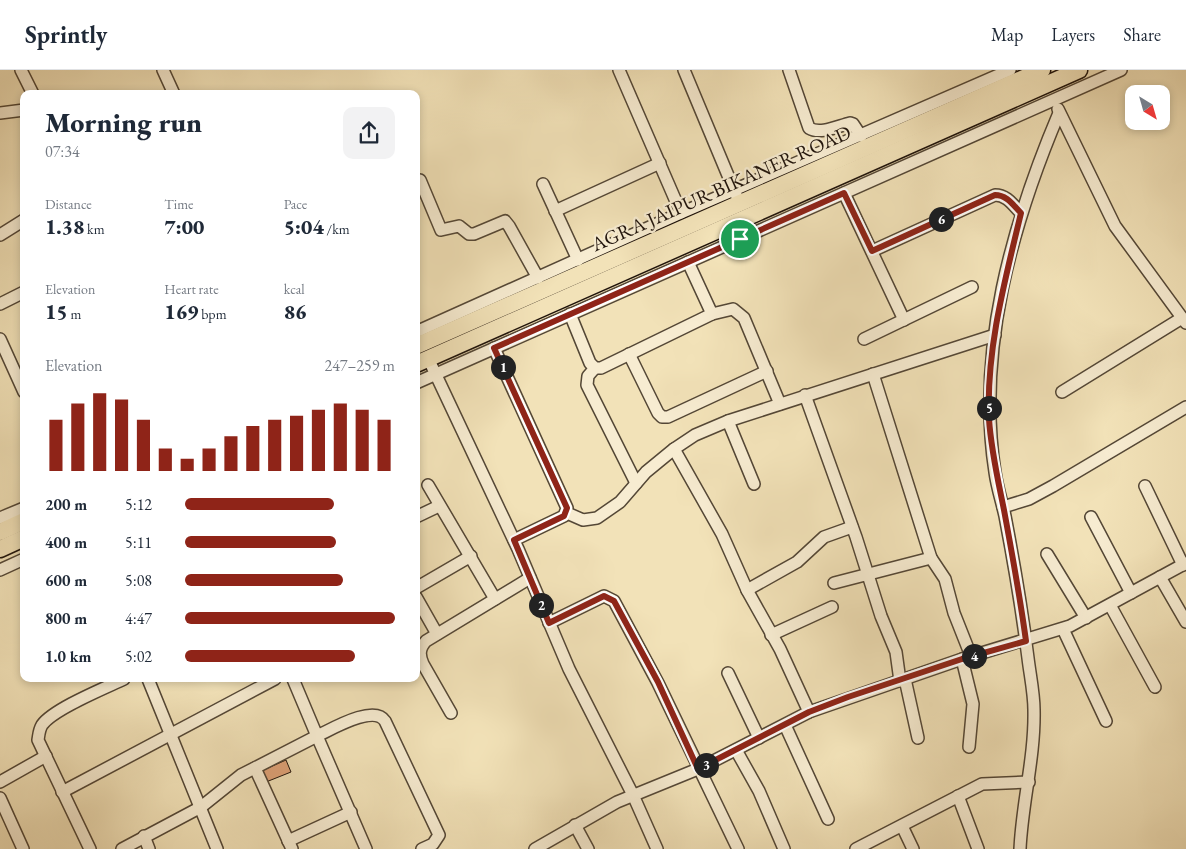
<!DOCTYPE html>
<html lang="en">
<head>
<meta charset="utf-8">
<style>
	body { margin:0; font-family:"EB Garamond",serif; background:#f2f2f3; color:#1f2937; height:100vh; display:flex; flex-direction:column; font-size:19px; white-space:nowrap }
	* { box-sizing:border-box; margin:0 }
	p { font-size:16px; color:#747a83 }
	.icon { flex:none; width:28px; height:28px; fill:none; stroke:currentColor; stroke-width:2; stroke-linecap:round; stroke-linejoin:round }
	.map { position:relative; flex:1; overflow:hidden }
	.drawer { position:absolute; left:20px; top:20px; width:400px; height:592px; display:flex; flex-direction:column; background:#fff; border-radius:10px; box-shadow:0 2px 8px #0003 }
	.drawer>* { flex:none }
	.needle { width:32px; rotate:143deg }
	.tools { position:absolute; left:1125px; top:15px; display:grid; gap:10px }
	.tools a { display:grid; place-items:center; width:45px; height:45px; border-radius:10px; background:#fff; box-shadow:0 2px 8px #0003; font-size:25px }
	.pin { position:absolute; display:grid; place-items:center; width:42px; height:42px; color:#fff; margin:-21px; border:2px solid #fff; border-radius:50%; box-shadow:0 1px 5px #0007 }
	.km { position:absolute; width:25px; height:25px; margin:-12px; border-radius:50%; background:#222; color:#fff; font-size:14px; line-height:25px; text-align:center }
	.round { display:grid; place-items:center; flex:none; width:52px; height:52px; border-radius:10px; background:#f2f2f3 }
	.headline { display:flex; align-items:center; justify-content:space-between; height:85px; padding:0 25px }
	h1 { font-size:28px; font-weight:800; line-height:38px }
	.metrics { display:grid; grid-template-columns:repeat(3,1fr); gap:8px; height:85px; padding:5px 25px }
	.metrics div { display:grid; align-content:center }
	.metrics b { font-size:21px; font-weight:800 }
	.metrics small { font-size:14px; font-weight:400 }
	.metrics p { font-size:14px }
	.chart { height:140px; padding:10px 25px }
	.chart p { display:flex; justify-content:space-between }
	.chart svg { width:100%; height:90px; margin-top:5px; stroke:#8f2418; stroke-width:6 }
	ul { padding:0 25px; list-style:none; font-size:16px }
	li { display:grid; grid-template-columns:80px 60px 1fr; align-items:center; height:38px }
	li i { height:12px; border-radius:6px; background:#8f2418 }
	header { display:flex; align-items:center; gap:30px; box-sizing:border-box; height:70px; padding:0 25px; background:#fff; border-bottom:1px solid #e0e1e3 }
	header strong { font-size:24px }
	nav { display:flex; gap:28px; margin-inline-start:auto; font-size:18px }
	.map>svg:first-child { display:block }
	.building { fill:#e1a479; stroke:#1f130b }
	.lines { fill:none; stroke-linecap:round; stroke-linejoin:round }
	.minor-casing { stroke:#544736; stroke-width:14 }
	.highway-casing { stroke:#1f130b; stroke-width:19 }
	.minor { stroke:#f7ecd1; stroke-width:11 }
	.highway { stroke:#f2e2b8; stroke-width:16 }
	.route-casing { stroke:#fff; stroke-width:10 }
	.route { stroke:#8f2418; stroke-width:6 }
	.labels { text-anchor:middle; stroke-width:4.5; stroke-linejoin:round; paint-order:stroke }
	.street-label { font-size:20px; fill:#1f130b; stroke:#f7ecd1 }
</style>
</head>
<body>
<header>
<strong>Sprintly</strong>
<nav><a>Map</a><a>Layers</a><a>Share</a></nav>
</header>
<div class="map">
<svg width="1186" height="779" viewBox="0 0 1186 779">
	<rect width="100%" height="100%" fill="#f2e2b8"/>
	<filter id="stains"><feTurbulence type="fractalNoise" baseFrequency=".004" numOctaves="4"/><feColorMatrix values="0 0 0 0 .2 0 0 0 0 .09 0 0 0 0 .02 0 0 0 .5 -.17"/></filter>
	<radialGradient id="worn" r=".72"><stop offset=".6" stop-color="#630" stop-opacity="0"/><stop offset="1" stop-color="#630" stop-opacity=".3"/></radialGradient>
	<path class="building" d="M286,690l5,12 -25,10 -5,-11z"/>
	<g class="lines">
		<defs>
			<g id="minor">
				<path d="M21,0l12,24"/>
				<path d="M163,0l11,24"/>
				<path d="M619,0l62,143"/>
				<path d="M684,0l53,127"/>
				<path d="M789,0l20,58c11,7 29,-2 41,-5l3,1 8,12"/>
				<path d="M1058,39l57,117 71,97"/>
				<path d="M0,43l24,-3"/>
				<path d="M420,110l21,50 18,-4 10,8h5l31,-13 4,5 29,52"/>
				<path d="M543,114l35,76"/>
				<path d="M844,123l60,127"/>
				<path d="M555,141l105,-48"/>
				<path d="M0,165l24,-15"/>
				<path d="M872,181l123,-56c12,0 18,10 26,18"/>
				<path d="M688,192l24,52"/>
				<path d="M0,234l24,-12"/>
				<path d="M570,244l20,49 5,5h6l111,-54 21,-5 11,9 36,86"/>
				<path d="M416,262l265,-119 329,-143"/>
				<path d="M0,269l24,53"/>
				<path d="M864,269l108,-52"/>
				<path d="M494,278l73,160 -3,8 -50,24"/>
				<path d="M629,284l29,59 4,4h6l99,-46"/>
				<path d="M428,288l90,191 51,120 64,126 24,54"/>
				<path d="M595,298l-7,8 -1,9 49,98"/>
				<path d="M873,304l58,184"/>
				<path d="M416,313l705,-313"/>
				<path d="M1062,322l120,-74"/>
				<path d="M805,325l51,142 25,79 15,36 4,29"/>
				<path d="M728,351l26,63"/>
				<path d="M428,415l67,114"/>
				<path d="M1145,416l38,79"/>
				<path d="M1003,437l26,-8 24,-13 133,-79"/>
				<path d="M567,443l16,7 14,-2 23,-16 26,-30 28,-23"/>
				<path d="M416,447l23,-11"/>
				<path d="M1091,447l40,76"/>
				<path d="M0,448l24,-10"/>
				<path d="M1047,484l39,64"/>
				<path d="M0,500l24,-11"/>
				<path d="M1160,507l26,45"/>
				<path d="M834,513l97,-25 14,21 9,34 17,43"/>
				<path d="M416,518l55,-32"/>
				<path d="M747,520l50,-28 27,-25 28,-10"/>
				<path d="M416,527l21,37"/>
				<path d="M1110,535l45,82"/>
				<path d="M549,553l55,-27 10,5 44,82 80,166"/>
				<path d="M1063,559l43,92"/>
				<path d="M771,565l61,-28"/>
				<path d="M962,589l11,45 -4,43"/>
				<path d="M728,603l31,65"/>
				<path d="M148,609l69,170"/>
				<path d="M905,609l13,59"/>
				<path d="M809,642l-29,-63 -33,-59 -25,-56 -48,-85 21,-14 33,-14 267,-86"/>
				<path d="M451,643l-28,-49c-4,-9 -4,-15 3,-23l104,-63"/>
				<path d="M785,655l43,94"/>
				<path d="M736,680l23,41 25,58"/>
				<path d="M255,698l37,81"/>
				<path d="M0,712l46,-26"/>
				<path d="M62,722l213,-113"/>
				<path d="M958,726l20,53"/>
				<path d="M0,728l23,51"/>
				<path d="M575,755l13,24"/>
				<path d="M902,756l11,23"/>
				<path d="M144,766l5,13"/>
				<path d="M288,771l63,-29"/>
				<path d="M90,779l-52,-109c1,-6 1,-10 4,-15 11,-16 63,-37 82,-46"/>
				<path d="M122,779l79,-42 40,-32 76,-39 -24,-57"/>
				<path d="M366,779l-49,-113c15,-7 57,-32 68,-15l54,114 -6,9 -11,5"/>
				<path d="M535,779l82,-47 81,-33 111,-57 153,-53 108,-33 116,-63"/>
				<path d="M856,779l126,-65 47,-2"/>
				<path d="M1020,779c2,-46 15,-92 14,-139 0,-17 -4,-35 -6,-52 -6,-48 -14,-95 -23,-142 -3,-14 -8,-29 -10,-44 -19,-121 17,-248 64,-359"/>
			</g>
			<g id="highway">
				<path d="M416,276l626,-276"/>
				<path d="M416,294l663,-294"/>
				<path d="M0,462l24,-11"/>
				<path d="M0,479l24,-11"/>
			</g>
		</defs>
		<use href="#minor" class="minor-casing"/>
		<use href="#highway" class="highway-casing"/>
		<use href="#minor" class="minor"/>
		<use href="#highway" class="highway"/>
	</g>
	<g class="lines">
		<defs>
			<path id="route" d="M844,123l28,58 123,-56c12,0 18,10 26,18 -16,67 -35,137 -32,206 2,31 9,61 15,91 8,43 16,87 22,131l-64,18 -114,38 -39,15 -111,57 -40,-87 -44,-81 -10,-5 -55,27 -35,-83 50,-24 3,-8 -73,-160z"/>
		</defs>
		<use href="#route" class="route-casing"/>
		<use href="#route" class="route"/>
	</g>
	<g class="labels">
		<g class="street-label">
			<text transform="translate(721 118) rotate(-24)" y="7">AGRA JAIPUR BIKANER ROAD</text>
		</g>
	</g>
	<rect width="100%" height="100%" filter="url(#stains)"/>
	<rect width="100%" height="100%" fill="url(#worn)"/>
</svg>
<div class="tools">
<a><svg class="needle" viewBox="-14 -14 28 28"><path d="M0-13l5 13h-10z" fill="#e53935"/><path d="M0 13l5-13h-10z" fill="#747a83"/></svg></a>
</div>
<div class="pin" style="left:740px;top:169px;background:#1e9e55"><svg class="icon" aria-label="arrive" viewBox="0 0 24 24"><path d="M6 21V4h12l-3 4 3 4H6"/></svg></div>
<b class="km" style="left:503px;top:297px">1</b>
<b class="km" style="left:541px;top:535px">2</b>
<b class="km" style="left:706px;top:695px">3</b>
<b class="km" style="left:974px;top:586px">4</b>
<b class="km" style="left:989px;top:338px">5</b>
<b class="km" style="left:941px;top:149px">6</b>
<section class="drawer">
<div class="headline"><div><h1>Morning run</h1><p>07:34</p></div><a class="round"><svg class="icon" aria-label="share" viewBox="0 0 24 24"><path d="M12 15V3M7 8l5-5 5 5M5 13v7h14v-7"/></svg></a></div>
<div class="metrics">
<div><p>Distance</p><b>1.38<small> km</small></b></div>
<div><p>Time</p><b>7:00</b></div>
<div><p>Pace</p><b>5:04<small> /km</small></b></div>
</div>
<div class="metrics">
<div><p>Elevation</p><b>15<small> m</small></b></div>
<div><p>Heart rate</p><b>169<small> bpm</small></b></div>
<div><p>kcal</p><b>86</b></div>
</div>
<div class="chart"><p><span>Elevation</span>247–259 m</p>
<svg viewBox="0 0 160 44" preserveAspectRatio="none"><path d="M5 44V19M15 44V11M25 44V6M35 44V9M45 44V19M55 44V33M65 44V38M75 44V33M85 44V27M95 44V22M105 44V19M115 44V17M125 44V14M135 44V11M145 44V14M155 44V19"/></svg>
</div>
<ul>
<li><b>200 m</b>5:12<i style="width:71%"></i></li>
<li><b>400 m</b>5:11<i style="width:72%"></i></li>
<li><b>600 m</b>5:08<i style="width:75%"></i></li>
<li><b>800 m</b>4:47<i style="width:100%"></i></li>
<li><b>1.0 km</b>5:02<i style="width:81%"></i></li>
</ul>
</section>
</div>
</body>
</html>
